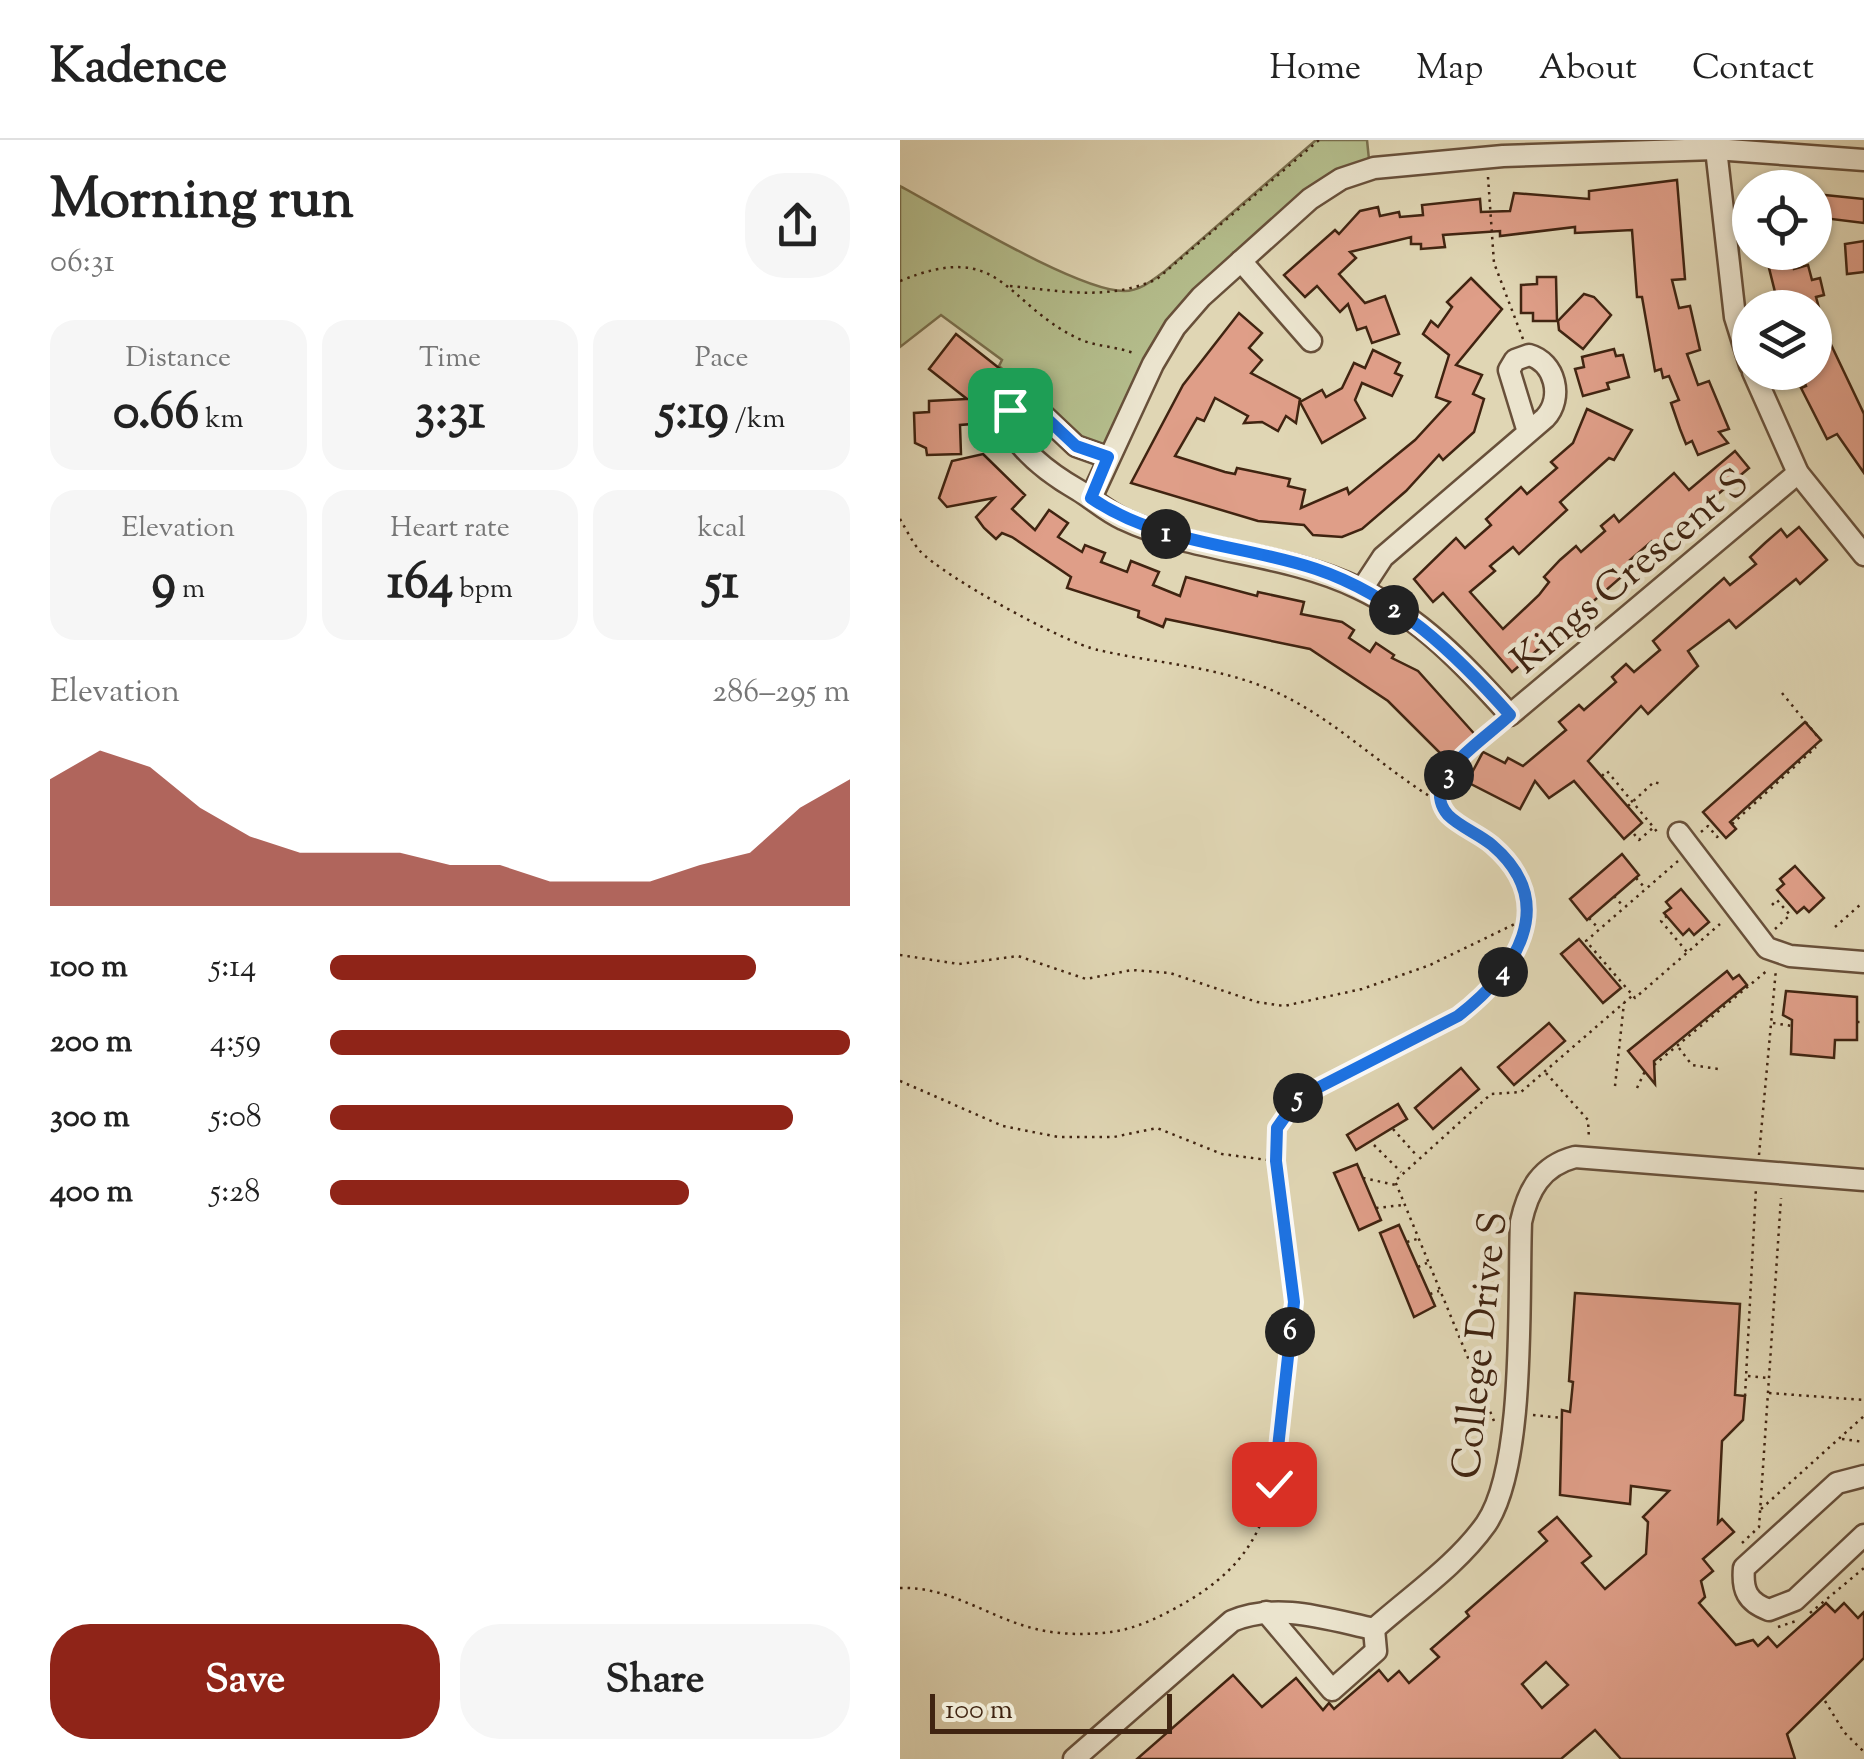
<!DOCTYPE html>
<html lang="en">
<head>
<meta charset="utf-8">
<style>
	body { margin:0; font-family:"Sorts Mill Goudy",serif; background:#f6f6f6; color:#222; height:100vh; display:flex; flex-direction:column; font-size:38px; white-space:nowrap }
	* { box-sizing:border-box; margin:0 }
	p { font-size:32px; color:#767676 }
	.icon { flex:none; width:55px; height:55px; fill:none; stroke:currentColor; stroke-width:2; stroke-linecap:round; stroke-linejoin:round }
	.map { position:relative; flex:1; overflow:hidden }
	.sheet { display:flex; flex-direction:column; background:#fff; width:900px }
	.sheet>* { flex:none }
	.fabs { position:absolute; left:832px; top:30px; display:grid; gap:20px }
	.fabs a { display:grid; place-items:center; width:100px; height:100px; border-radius:50%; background:#fff; box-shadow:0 2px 8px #0004; font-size:50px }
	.scale { position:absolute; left:30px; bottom:25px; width:242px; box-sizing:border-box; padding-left:10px; border:5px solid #402411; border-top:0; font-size:28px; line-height:35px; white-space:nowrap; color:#402411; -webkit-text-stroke:8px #ebe4ce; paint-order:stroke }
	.pin { position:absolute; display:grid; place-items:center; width:85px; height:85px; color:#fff; margin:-42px; border-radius:20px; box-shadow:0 5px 15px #0006 }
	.km { position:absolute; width:50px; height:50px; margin:-25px; border-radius:50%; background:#222; color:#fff; font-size:28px; line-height:50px; text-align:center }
	.round { display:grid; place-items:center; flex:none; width:105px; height:105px; border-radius:40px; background:#f6f6f6 }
	.summary { display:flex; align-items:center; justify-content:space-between; height:170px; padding:0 50px }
	h1 { font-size:55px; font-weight:700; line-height:75px }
	.metrics { display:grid; grid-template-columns:repeat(3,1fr); gap:15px; height:170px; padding:10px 50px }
	.metrics div { display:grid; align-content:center; border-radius:25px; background:#f6f6f6; text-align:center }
	.metrics b { font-size:50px; font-weight:700 }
	.metrics small { font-size:28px; font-weight:400 }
	.metrics p { font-size:28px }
	.chart { height:280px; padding:20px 50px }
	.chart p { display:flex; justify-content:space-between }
	.chart svg { width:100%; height:180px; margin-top:10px; fill:#8f2418; opacity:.7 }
	.action { display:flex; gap:20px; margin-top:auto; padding:20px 50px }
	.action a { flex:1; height:115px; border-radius:40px; background:#8f2418; color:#fff; font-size:40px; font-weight:700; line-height:115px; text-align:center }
	.action a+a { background:#f6f6f6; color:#222 }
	ul { padding:0 50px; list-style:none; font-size:32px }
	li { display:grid; grid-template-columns:160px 120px 1fr; align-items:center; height:75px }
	li i { height:25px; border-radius:12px; background:#8f2418 }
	header { display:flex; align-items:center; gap:60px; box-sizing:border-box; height:140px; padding:0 50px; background:#fff; border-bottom:2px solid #e0e0e0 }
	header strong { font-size:48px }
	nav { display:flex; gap:55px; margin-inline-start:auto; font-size:35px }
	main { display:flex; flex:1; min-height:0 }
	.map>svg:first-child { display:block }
	.green { fill:#b4bd8c; stroke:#7a704e; stroke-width:2.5 }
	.building { fill:#df9e88; stroke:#402411; stroke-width:2.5; fill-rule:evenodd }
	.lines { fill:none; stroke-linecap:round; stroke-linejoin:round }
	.minor-casing { stroke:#68503a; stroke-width:25 }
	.path { stroke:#402411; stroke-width:2.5; stroke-dasharray:2.5 5; stroke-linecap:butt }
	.minor { stroke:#ebe4ce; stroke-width:20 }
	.route-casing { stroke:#fff; stroke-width:20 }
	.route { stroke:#1a73e8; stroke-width:12 }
	.labels { text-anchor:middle; stroke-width:9; stroke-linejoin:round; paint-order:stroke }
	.street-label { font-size:40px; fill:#402411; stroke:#ebe4ce }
</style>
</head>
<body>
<header>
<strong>Kadence</strong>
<nav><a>Home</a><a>Map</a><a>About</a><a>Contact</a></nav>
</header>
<main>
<section class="sheet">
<div class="summary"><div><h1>Morning run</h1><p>06:31</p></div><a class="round"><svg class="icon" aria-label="share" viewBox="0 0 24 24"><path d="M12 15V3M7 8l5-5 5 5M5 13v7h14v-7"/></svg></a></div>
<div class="metrics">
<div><p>Distance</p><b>0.66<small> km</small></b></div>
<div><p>Time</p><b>3:31</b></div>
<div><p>Pace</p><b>5:19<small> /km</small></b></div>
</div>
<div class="metrics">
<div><p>Elevation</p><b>9<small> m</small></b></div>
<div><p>Heart rate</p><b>164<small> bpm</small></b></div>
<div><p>kcal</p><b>51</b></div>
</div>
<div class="chart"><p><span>Elevation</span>286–295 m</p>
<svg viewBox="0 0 160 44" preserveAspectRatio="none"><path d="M0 44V13L10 6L20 10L30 20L40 27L50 31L60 31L70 31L80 34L90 34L100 38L110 38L120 38L130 34L140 31L150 20L160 13V44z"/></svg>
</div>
<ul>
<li><b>100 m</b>5:14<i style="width:82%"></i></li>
<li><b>200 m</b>4:59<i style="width:100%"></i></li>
<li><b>300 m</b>5:08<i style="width:89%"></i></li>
<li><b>400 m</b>5:28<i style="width:69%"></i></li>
</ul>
<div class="action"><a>Save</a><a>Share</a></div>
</section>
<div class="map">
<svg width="964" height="1619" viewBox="0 0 964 1619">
	<rect width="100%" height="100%" fill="#e0d6b4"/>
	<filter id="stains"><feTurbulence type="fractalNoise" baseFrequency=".002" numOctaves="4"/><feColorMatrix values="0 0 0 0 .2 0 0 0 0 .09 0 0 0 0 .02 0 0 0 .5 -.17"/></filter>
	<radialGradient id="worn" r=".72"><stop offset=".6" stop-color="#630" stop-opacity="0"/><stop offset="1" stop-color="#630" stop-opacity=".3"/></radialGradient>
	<path class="green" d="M416,0h51l3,29 -29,10 -140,118 -94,160 -84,-52 1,-16 -25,-23 3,-6 -61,-45 -41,32v-161c47,25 178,105 224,105 16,0 29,-11 41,-20z"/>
	<g class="building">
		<path d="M777,40l8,99 -13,1 7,28 11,-2 10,44 -13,4 11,31 11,-4 20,48 -10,3 9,11 -30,12 -6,-14 -6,3 -6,-15 -9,-26 8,-3 -10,-24 -6,2 -2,-9 -6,2 -13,-74h-5l-5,-67 -57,3v-6l-75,9v-5l-57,4 2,12 -24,2v-5h-10v-7l-61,15 6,6 -17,16 26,29 20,-7 14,38 -27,9 -6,-16 -9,3 -9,-26 -8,8 -23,-26 -12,11 -21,-22 51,-45 4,4 21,-23 18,-4 2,9 19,-4 1,5 23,-2 -1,-10 58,-6 1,13 29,-1 4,-18 75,6v-8z"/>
		<path d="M915,54l49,5v24l-49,-6z"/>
		<path d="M964,101v31l-17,2 -2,-30z"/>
		<path d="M865,112h27l2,17 14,-4 4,15 8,-2 4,17 -8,2 3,11h-40z"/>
		<path d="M637,137h19l1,44h-24v-8h-12v-28l16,-1z"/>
		<path d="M571,138l31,31 -46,56 26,10 -9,19 11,5 -10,33 -31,28 -4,-5 -33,36 -44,38 -20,8 -29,-2 -9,-10 -46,-4 -127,-38 52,-98 56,-72 23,20 -13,15 13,12 -11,13 49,26 -4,24 -10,-7 -8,15 -16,-9 -18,1 4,-7 -33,-18 -11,23 -7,-3 -22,38 50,16 10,2 2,-6 53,11 -2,7 17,4 -4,18 46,-20 2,6 66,-54 35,-38 -14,-5 13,-42 -26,-21 8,-13 7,6 14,-20 -5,-5z"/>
		<path d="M684,154l10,3 17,18 -28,34 -24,-19 -1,-9z"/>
		<path d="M915,171l49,103v59l-27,-39 -10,5 -26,-51 5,-2 -5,-14h14z"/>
		<path d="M56,194l48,38 -20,26 -13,-10 1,36 -12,1 1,29 -34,1 -1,-7 -11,-5 -1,-30 15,-1v-11l38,-2 -38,-30z"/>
		<path d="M714,209l2,7 7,-1 6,22 -22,6 2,6 -26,7 -8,-27 9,-2 -2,-10z"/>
		<path d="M473,210l27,13 -5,10 7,3 -10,20 -30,-13 -7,17 10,18 -43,25 -22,-41 22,-12 4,7 16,-9 12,-25 11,5z"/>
		<path d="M687,269l45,21 -18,30 -5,-2 -49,44 7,8 -48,44 -6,-7 -23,19 5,5 -25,21 33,37 36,-34 10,-13 -5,-5 16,-17 16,-14 5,6 24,-21 -4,-5 13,-11 5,7 55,-49 15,17 46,-39 14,17 -89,75 -8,-2 -22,19 5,5 -123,107 -69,-79 -10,9 -19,-23 42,-41 9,10 26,-23 -5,-6 35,-32 6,7 30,-26 -6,-6 22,-19z"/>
		<path d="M83,314l42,41 -13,14 23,21 14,-20 19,13 -10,14 24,15 3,-7 20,8 -4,9 26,10 4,-11 28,11 -6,13 27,11 6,-19 71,19 1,-4 46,10 -3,12 41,8 12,8 -5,8 21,14 6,-9 18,12 -2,3 26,13 61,68 -29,24 -62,-62 -78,-52 -144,-30 -3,8 -25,-10 1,-6 -72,-23 4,-11 -59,-40 -10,-4 -6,6 -12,-11 -8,-11 18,-19 -47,9 -8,-9 13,-37z"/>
		<path d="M899,387l28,33 -27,24 -4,-5 -60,49 -7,-8 -41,31 10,15 -50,48 -7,-8 -53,55 54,62 -18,16 -50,-58 -25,17 -14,-17 -15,28 -53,-27 16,-30 22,11 3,-5 15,8 43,-36 -7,-8 20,-17 5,5 32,-28 -4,-5 14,-13 8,8 26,-22 -7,-9 71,-63 6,7 26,-21 -6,-7 15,-14 16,-14 6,8z"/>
		<path d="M905,582l16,18 -91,82 6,7 -10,9 -23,-26z"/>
		<path d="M722,714l17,21 -52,45 -17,-21z"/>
		<path d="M895,726l29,32 -15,14 -5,-5 -7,6 -20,-23 7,-6 -4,-5z"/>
		<path d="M781,749l28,33 -15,13 -5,-6 -6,6 -19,-22 7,-5 -5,-6z"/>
		<path d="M679,799l42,49 -18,15 -42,-49z"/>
		<path d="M827,831l6,8 6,-4 8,10 -93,76 1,23 -27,-33z"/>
		<path d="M886,851l71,6v43h-22l-1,18 -43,-4 1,-34 -9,-5z"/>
		<path d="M649,883l16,18 -51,44 -16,-18z"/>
		<path d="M561,928l18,21 -46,40 -18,-21z"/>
		<path d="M498,964l9,15 -51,31 -9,-15z"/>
		<path d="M457,1024l24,56 -22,10 -25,-57z"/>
		<path d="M499,1085l36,81 -21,11 -34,-84z"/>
		<path d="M675,1153l165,11 -5,91 10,1 -2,24 -21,21 -4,82 4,-4 12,13 -31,27 10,12 -12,10 4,16 -6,6 37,42 17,-5 5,6 10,-9 9,10 49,-44 9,9 9,-9 14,15 6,-6v46l-77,76 8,25h-174l-26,-29 -34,29h-424l96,-84 29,32 34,-29 27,32 6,-7 5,6 45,-39 9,11 11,-10 10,12 30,-26 -8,-8 38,-33 -3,-4 81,-71 -8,-9 18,-15 34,39 -9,7 23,26 41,-35 2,-32 -5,-5 26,-26 -38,-5 -1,18 -70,-9 2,-85 8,2 3,-30 -4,-1zM646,1522l22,23 -26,23 -20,-24z"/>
	</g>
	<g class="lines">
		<defs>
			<g id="minor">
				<path d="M815,0l20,177 15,48"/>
				<path d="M341,121l70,80"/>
				<path d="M853,232l45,101 66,82"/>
				<path d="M207,317l-31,-11 -36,-34 -17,-7 -12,6 -5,12c15,29 44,51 72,67 15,9 29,22 45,29 74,35 161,33 235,69 62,29 107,77 152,127l288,-242"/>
				<path d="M191,358l62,-134 22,-37 26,-30 109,-98 31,-20 33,-11 129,-12 212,-7 149,11"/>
				<path d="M462,449l21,-32 162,-139c19,-20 10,-56 -16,-63l-14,5 -6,10 19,62"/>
				<path d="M779,693l88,115 23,8 74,6"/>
				<path d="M964,1336l-27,7 -93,85c-2,22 3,34 25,42l26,-10 69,-65"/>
				<path d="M366,1472l66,78 44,-39 -2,-22"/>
				<path d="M174,1619l158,-138c46,-19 95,-2 142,8 37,-33 83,-64 112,-105 40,-59 32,-227 35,-302 7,-32 20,-56 54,-65l289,23"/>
			</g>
		</defs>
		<use href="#minor" class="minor-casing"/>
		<g class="path">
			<path d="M588,37l6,86 29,76"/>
			<path d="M0,141c102,-42 103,21 177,57 18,9 40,8 59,16"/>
			<path d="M110,146c51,5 99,15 147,-7l162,-139"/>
			<path d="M0,379c6,10 12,23 20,32 23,25 144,92 178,99 56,13 117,16 171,39 64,27 111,78 170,113"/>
			<path d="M882,553l40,49"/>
			<path d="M702,636l5,-5 52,63"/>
			<path d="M728,666l26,-24 7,2"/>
			<path d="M832,684l84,-77"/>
			<path d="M801,692l7,-6 9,11 4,-4"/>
			<path d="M734,694l5,6 15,-13"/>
			<path d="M778,721l-92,80 49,57 85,-74"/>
			<path d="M736,738l9,10"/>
			<path d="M714,756l9,10"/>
			<path d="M872,765l5,-5 13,15 -15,14"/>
			<path d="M767,776l-6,5 26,31"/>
			<path d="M689,778l9,10"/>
			<path d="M935,787l26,-23"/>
			<path d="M0,815l59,9 59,-8 68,23 46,-9 38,3 87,29 27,4 78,-17 68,-24 95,-46"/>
			<path d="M957,882h7"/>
			<path d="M873,883l19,3"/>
			<path d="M779,908l13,17 26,4"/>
			<path d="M754,925l115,-96"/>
			<path d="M646,933l42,47 1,19"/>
			<path d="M0,941l103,45 55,11h56l43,-9 65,26 53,7"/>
			<path d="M715,946l9,-83"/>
			<path d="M737,948l8,-17"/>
			<path d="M493,989l25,28"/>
			<path d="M474,1005l27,27"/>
			<path d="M859,1015l17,-186"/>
			<path d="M463,1038l33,7"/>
			<path d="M476,1068l27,-3"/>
			<path d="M507,1102l10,-3"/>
			<path d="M518,1127l9,-4"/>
			<path d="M530,1154l9,-3"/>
			<path d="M848,1236l21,2"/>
			<path d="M869,1253l95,7"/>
			<path d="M845,1256l11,-208"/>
			<path d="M633,1275l29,3"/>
			<path d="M594,1281l-99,-240 96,-87 30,-2 112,-97"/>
			<path d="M942,1299l22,3"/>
			<path d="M861,1369l103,-93"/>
			<path d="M842,1403l17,-16 22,-329"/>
			<path d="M0,1448c50,-2 89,30 136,41 24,6 51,6 75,3 26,-3 55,-18 77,-31 88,-52 86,-116 96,-208 3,-31 12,-66 9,-98 -5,-43 -31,-142 -10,-179 14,-27 140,-79 176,-100 172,-136 -28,-180 -18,-227 5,-24 40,-46 57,-63"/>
			<path d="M910,1473l54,-45"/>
			<path d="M878,1487l21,-7"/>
			<path d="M925,1561l19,31 20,20"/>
		</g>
		<use href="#minor" class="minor"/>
	</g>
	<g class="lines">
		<defs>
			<path id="route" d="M110,270l13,-5 17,7 36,34 32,11 -17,41c67,46 150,46 225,71 80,27 140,85 194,146 -20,19 -60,45 -69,71 -3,10 0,21 7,29 12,12 31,19 44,30 69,59 23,127 -34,171l-160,82 -21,30 -1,33 18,141 -20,182"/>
		</defs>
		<use href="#route" class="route-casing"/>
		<use href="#route" class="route"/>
	</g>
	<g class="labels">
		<g class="street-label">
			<text transform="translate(729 430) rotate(-40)" y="14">Kings Crescent S</text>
			<text transform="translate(578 1205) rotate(-84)" y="14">College Drive S</text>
		</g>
	</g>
	<rect width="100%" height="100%" filter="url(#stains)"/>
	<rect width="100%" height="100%" fill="url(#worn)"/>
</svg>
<div class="fabs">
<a><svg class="icon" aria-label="locate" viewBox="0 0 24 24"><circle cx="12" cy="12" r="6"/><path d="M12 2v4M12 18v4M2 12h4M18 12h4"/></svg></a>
<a><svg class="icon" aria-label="layers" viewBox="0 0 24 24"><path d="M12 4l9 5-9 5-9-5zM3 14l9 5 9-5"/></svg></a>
</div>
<div class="scale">100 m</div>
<div class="pin" style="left:110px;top:270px;background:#1e9e55"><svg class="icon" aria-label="arrive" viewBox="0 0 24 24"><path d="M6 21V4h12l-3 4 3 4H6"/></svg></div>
<div class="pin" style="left:374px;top:1344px;background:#d93025"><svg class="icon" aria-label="check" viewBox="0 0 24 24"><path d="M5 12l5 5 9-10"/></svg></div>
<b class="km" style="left:266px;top:394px">1</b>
<b class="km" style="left:494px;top:470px">2</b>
<b class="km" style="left:549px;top:635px">3</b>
<b class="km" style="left:603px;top:832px">4</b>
<b class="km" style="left:398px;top:958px">5</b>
<b class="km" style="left:390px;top:1192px">6</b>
</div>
</main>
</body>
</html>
